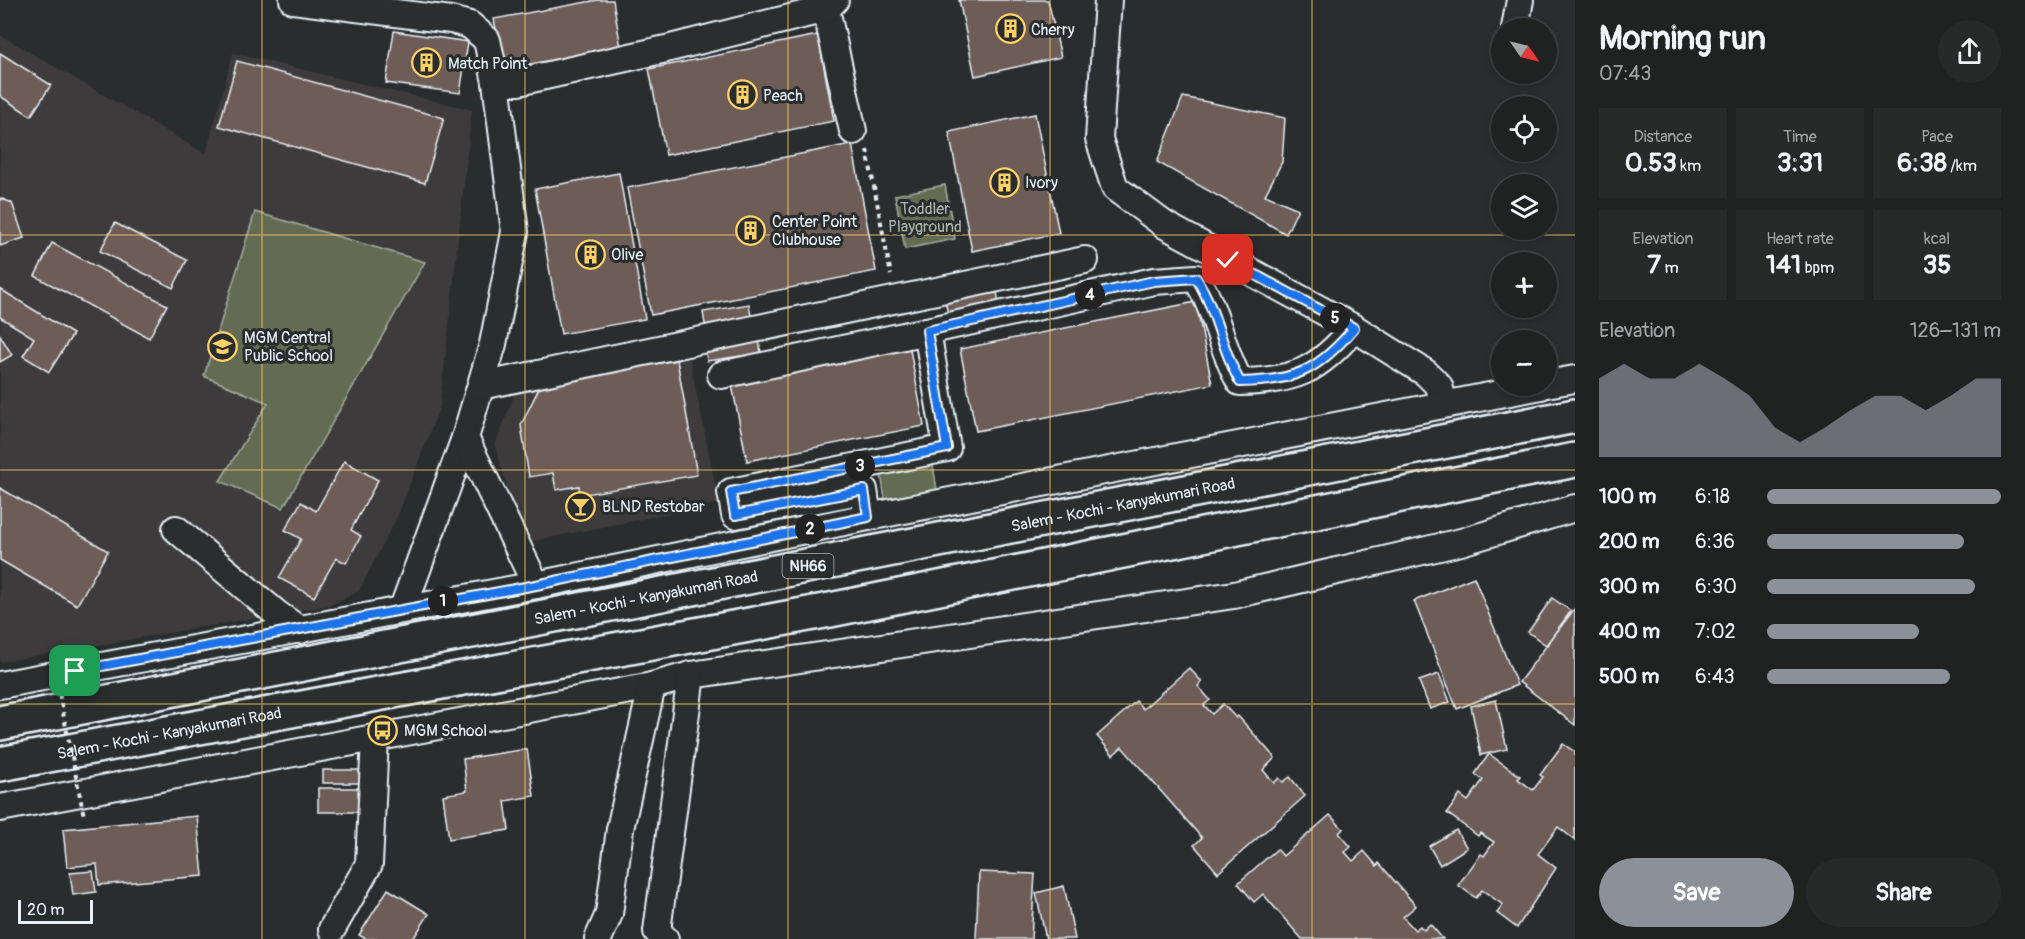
<!DOCTYPE html>
<html lang="en">
<head>
<meta charset="utf-8">
<style>
	body { margin:0; font-family:Pangolin,sans-serif; background:#282a2a; color:#f1f3f6; height:100vh; display:flex; flex-direction:column; font-size:22px; white-space:nowrap }
	* { box-sizing:border-box; margin:0 }
	p { font-size:20px; color:#a2a4a5 }
	.icon { flex:none; width:33px; height:33px; fill:none; stroke:currentColor; stroke-width:2; stroke-linecap:round; stroke-linejoin:round }
	.map { position:relative; flex:1; overflow:hidden }
	.drawer { display:flex; flex-direction:column; background:#202222; width:450px }
	.drawer>* { flex:none }
	.needle { width:39px; rotate:124deg }
	.tools { position:absolute; left:1491px; top:18px; display:grid; gap:12px }
	.tools a { display:grid; place-items:center; width:66px; height:66px; border-radius:50%; background:#202222; box-shadow:0 3px 9px #0003,0 0 0 2px #3d3f40; font-size:30px }
	.scale { position:absolute; left:18px; bottom:15px; width:75px; box-sizing:border-box; padding-left:6px; border:3px solid #e8f1f8; border-top:0; font-size:16px; line-height:21px; white-space:nowrap; color:#e8f1f8; -webkit-text-stroke:4px #2a2d2e; paint-order:stroke }
	.pin { position:absolute; display:grid; place-items:center; width:51px; height:51px; color:#fff; margin:-26px; border-radius:12px; box-shadow:0 3px 9px #0006 }
	.km { position:absolute; width:30px; height:30px; margin:-15px; border-radius:50%; background:#222; color:#fff; font-size:16px; line-height:30px; text-align:center }
	.round { display:grid; place-items:center; flex:none; width:63px; height:63px; border-radius:32px; background:#282a2a }
	.head { display:flex; align-items:center; justify-content:space-between; height:102px; padding:0 24px }
	h1 { font-size:33px; font-weight:700; line-height:45px }
	.stats { display:grid; grid-template-columns:repeat(3,1fr); gap:9px; height:102px; padding:6px 24px }
	.stats div { display:grid; align-content:center; border-radius:0px; background:#282a2a; text-align:center }
	.stats b { font-size:26px; font-weight:700 }
	.stats small { font-size:16px; font-weight:400 }
	.stats p { font-size:16px }
	.chart { height:168px; padding:12px 24px }
	.chart p { display:flex; justify-content:space-between }
	.chart svg { width:100%; height:108px; margin-top:6px; fill:#8c9099; opacity:.7 }
	.action { display:flex; gap:12px; margin-top:auto; padding:12px 24px }
	.action a { flex:1; height:69px; border-radius:36px; background:#8c9099; color:#fff; font-size:24px; font-weight:700; line-height:69px; text-align:center }
	.action a+a { background:#282a2a; color:#f1f3f6 }
	ul { padding:0 24px; list-style:none; font-size:20px }
	li { display:grid; grid-template-columns:96px 72px 1fr; align-items:center; height:45px }
	li i { height:15px; border-radius:8px; background:#8c9099 }
	main { display:flex; flex:1; min-height:0 }
	.map>svg:first-child { display:block }
	.built { fill:#3e3b3a }
	.green { fill:#646c52; stroke:#a6aea5; stroke-width:1.5 }
	.building { fill:#6e5c57; stroke:#e8f1f8; stroke-width:1.5 }
	.lines { fill:none; stroke-linecap:round; stroke-linejoin:round }
	.minor-casing { stroke:#e8f1f8; stroke-width:30 }
	.highway-casing { stroke:#e8f1f8; stroke-width:38 }
	.path { stroke:#e8f1f8; stroke-width:4; stroke-dasharray:4.5 4.5; stroke-linecap:butt }
	.minor { stroke:#2a2d2e; stroke-width:26 }
	.highway { stroke:#2a2d2e; stroke-width:33 }
	.path-bridge { stroke:#e8f1f8; stroke-width:4; stroke-dasharray:4.5 4.5; stroke-linecap:butt }
	.route-casing { stroke:#fff; stroke-width:12 }
	.route { stroke:#1a73e8; stroke-width:8 }
	.grid { fill:none; stroke:#ffd166; stroke-width:1.5; stroke-opacity:0.55 }
	.labels { text-anchor:middle; stroke-width:6; stroke-linejoin:round; paint-order:stroke }
	.shield { fill:#2a2d2e; stroke:#afb6bb; stroke-width:1.5 }
	.shield-label { font-size:15px; font-weight:bold; fill:#e8f1f8 }
	.poi-label { font-size:16px; fill:#e8f1f8; stroke:#2a2d2e; text-anchor:start }
	.park-label { font-size:16px; fill:#adb5ad; stroke:#2a2d2e }
	.street-label { font-size:16px; fill:#e8f1f8; stroke:#2a2d2e }
</style>
</head>
<body>
<main>
<div class="map">
<svg width="1575" height="939" viewBox="0 0 1575 939">
	<rect width="100%" height="100%" fill="#2a2d2e"/>
	<filter id="ink" filterUnits="userSpaceOnUse"><feTurbulence type="fractalNoise" baseFrequency=".0167" numOctaves="2"/><feDisplacementMap in="SourceGraphic" scale="12" xChannelSelector="R" yChannelSelector="G"/><feConvolveMatrix kernelMatrix="1 2 1 2 8 2 1 2 1" color-interpolation-filters="sRGB"/></filter>
	<g filter="url(#ink)">
		<g class="built">
			<path d="M0,35l206,119 27,-101 239,57 -32,296 -42,109 -39,76 -28,14 -331,57z"/>
			<path d="M688,351l31,152 -195,40 -29,-97 23,-61z"/>
		</g>
		<g class="green">
			<path d="M945,185l10,54 -50,10 -10,-54z"/>
			<path d="M255,212l170,50 -142,246 -63,-27 48,-78 -64,-27z"/>
			<path d="M933,465l4,25 -52,9 -4,-25z"/>
		</g>
		<g class="building">
			<path d="M598,0h15l8,48 -118,21 -9,-50z"/>
			<path d="M959,0h89l13,57 -86,19z"/>
			<path d="M394,31l74,11 -8,51 -74,-10z"/>
			<path d="M818,35l16,86 -168,34 -17,-86z"/>
			<path d="M0,53l51,32 -20,31 -31,-20z"/>
			<path d="M237,61l207,57 -19,65 -206,-57z"/>
			<path d="M1183,97l102,21 -3,44 -17,33 33,14 -12,25 -129,-72z"/>
			<path d="M1035,114l24,119 -87,18 -23,-119z"/>
			<path d="M852,144l24,127 -225,44 -24,-127z"/>
			<path d="M619,173l26,146 -84,15 -26,-145z"/>
			<path d="M0,198l12,5 12,35 -24,8z"/>
			<path d="M115,223l72,37 -14,28 -73,-37z"/>
			<path d="M52,243l115,62 -18,33 -114,-62z"/>
			<path d="M0,289l73,45 -24,38 -26,-16 11,-18 -34,-21z"/>
			<path d="M997,291l3,21 -51,8 -4,-20z"/>
			<path d="M1196,302l16,82 -236,47 -16,-82z"/>
			<path d="M749,304l3,18 -46,8 -3,-18z"/>
			<path d="M758,333l3,20 -54,8 -3,-19z"/>
			<path d="M0,335l12,20 -12,7z"/>
			<path d="M909,344l15,82 -177,35 -16,-81z"/>
			<path d="M677,360l20,115 -117,20 -1,-9 -23,4 -3,-17 -24,4 -8,-52 20,-41z"/>
			<path d="M344,461l34,19 -27,50 10,6 -15,27 -10,-5 -22,39 -35,-19 22,-39 -16,-9 16,-28 15,9z"/>
			<path d="M0,488l108,63 -31,54 -77,-45z"/>
			<path d="M1474,577l43,108 -60,24 -43,-108z"/>
			<path d="M1552,598l19,13 -25,34 -18,-13z"/>
			<path d="M1575,608v117l-56,-43z"/>
			<path d="M1189,668l13,14 -4,4 12,14 -6,5 8,9 11,-10 13,14 2,-2 37,42 -12,12 11,13 5,-5 4,4 7,-5 15,19 -87,77 -24,-28 8,-7 -80,-91 -9,8 -16,-19 39,-35 7,8z"/>
			<path d="M1439,674l11,28 -20,7 -11,-28z"/>
			<path d="M1496,700l11,49 -26,6 -10,-49z"/>
			<path d="M1563,744l12,8v88l-17,-13 -20,27 18,14 -39,60 -20,-15 6,-8 -21,-15 -6,8 -18,-13 23,-31 3,2 10,-14 -14,-9 -2,3 -31,-23 13,-18 8,6 15,-21 -8,-6 14,-20 31,22 -2,3 15,11 10,-13 -3,-2z"/>
			<path d="M527,749l7,47 -29,5 4,29 -60,9 -6,-44 24,-4 -4,-32z"/>
			<path d="M323,770h39l-1,13h-38z"/>
			<path d="M318,788h46l-1,24h-45z"/>
			<path d="M1330,815l13,14 -4,4 12,14 -6,5 8,9 11,-10 13,15 2,-3 37,43 -13,11 12,13 5,-4 4,4 6,-6 13,15h-141l-39,-45 -9,8 -16,-19 39,-34 6,7z"/>
			<path d="M197,816l6,60 -104,9 -2,-21 -30,3 -4,-38z"/>
			<path d="M1456,830l11,18 -27,17 -11,-19z"/>
			<path d="M93,871l3,21 -23,3 -3,-22z"/>
			<path d="M979,872l56,2 -4,65h-55z"/>
			<path d="M1064,886l11,53h-29l-10,-46z"/>
			<path d="M388,889l41,25 -16,25h-47l-7,-4z"/>
		</g>
		<g class="lines">
			<defs>
				<g id="minor">
					<path d="M293,0l158,20 19,5 17,15 9,42 19,150 -22,112 -28,94 -62,170"/>
					<path d="M1108,0l-9,139 16,49 50,37 189,103 72,45 13,13 5,17"/>
					<path d="M826,9l27,122"/>
					<path d="M1515,28l5,-28"/>
					<path d="M496,82h22l148,-33 160,-40 9,-9"/>
					<path d="M927,331l227,-50 42,-3c21,32 25,71 44,104 55,-1 78,-11 114,-54"/>
					<path d="M721,375l206,-44 20,117 -216,44 4,23 129,-25 4,27"/>
					<path d="M1546,384l29,-5"/>
					<path d="M481,386l604,-126"/>
					<path d="M465,438l71,147"/>
					<path d="M176,529l101,85 23,16"/>
					<path d="M0,685l536,-100 332,-68 673,-131"/>
					<path d="M0,808l652,-122 39,-11 543,-80 227,-53 114,-34"/>
					<path d="M332,929l37,-65 6,-126"/>
					<path d="M598,939l11,-25 11,-85 32,-143"/>
					<path d="M665,939l-8,-8 34,-256"/>
				</g>
				<g id="highway">
					<path id="s1" d="M0,723l1575,-307"/>
					<path id="s2" d="M0,764l830,-154 745,-150"/>
				</g>
			</defs>
			<use href="#minor" class="minor-casing"/>
			<use href="#highway" class="highway-casing"/>
			<path class="path" d="M867,150l24,125"/>
			<use href="#minor" class="minor"/>
			<use href="#highway" class="highway"/>
			<path class="path-bridge" d="M54,668l30,148"/>
		</g>
	</g>
	<g class="lines" filter="url(#ink)">
		<defs>
			<path id="route" d="M75,671l461,-86 332,-68 -4,-27 -129,25 -4,-23 216,-44 -20,-117 227,-50 42,-3c21,32 25,71 44,104 55,-1 78,-11 114,-54l-126,-68"/>
		</defs>
		<use href="#route" class="route-casing"/>
		<use href="#route" class="route"/>
	</g>
	<path class="grid" d="M262,0v939M525,0v939M788,0v939M1050,0v939M1312,0v939M0,235h1575M0,470h1575M0,704h1575"/>
	<defs>
		<symbol id="building-ring" viewBox="-11 -11 22 22"><circle r="9.5" fill="#2a2d2e" stroke="#ffd166" stroke-width="1.5"/><path d="M-4-6H4V6H1V3H-1V6H-4ZM-2.5-4.3h1.7v1.8h-1.7ZM.8-4.3h1.7v1.8H.8ZM-2.5-1h1.7V.8h-1.7ZM.8-1h1.7V.8H.8Z" fill="#ffd166"/></symbol>
		<symbol id="school-ring" viewBox="-11 -11 22 22"><circle r="9.5" fill="#2a2d2e" stroke="#ffd166" stroke-width="1.5"/><path d="M0-5L7-2L0 1L-7-2ZM-4 1L0 2.5L4 1V4Q0 6-4 4Z" fill="#ffd166"/></symbol>
		<symbol id="bar-ring" viewBox="-11 -11 22 22"><circle r="9.5" fill="#2a2d2e" stroke="#ffd166" stroke-width="1.5"/><path d="M-6-5H6L.8 .8V4.5H3.5V6h-7V4.5H-.8V.8Z" fill="#ffd166"/></symbol>
		<symbol id="bus-ring" viewBox="-11 -11 22 22"><circle r="9.5" fill="#2a2d2e" stroke="#ffd166" stroke-width="1.5"/><path d="M-5-6H5V4H4V6H2V4H-2V6H-4V4H-5ZM-3.5-4V0h7V-4ZM-3.5 1.2v1.5H-2V1.2ZM2 1.2v1.5H3.5V1.2Z" fill="#ffd166"/></symbol>
	</defs>
	<g fill-rule="evenodd">
		<use href="#building-ring" x="994" y="12" width="33" height="33"/>
		<use href="#building-ring" x="410" y="46" width="33" height="33"/>
		<use href="#building-ring" x="726" y="78" width="33" height="33"/>
		<use href="#building-ring" x="988" y="166" width="33" height="33"/>
		<use href="#building-ring" x="734" y="214" width="33" height="33"/>
		<use href="#building-ring" x="574" y="238" width="33" height="33"/>
		<use href="#school-ring" x="206" y="330" width="33" height="33"/>
		<use href="#bar-ring" x="564" y="490" width="33" height="33"/>
		<use href="#bus-ring" x="366" y="714" width="33" height="33"/>
	</g>
	<g class="labels">
		<rect class="shield" x="782.5" y="554" width="51" height="24" rx="4.5"/>
		<g class="shield-label">
			<text x="808" y="571">NH66</text>
		</g>
		<g class="poi-label">
			<text x="1031" y="35">Cherry</text>
			<text x="448" y="69">Match Point</text>
			<text x="763" y="101">Peach</text>
			<text x="1025" y="188">Ivory</text>
			<text x="772" y="227">Center Point<tspan x="772" dy="18">Clubhouse</tspan></text>
			<text x="611" y="260">Olive</text>
			<text x="244" y="343">MGM Central<tspan x="244" dy="18">Public School</tspan></text>
			<text x="602" y="512">BLND Restobar</text>
			<text x="404" y="736">MGM School</text>
		</g>
		<g class="park-label">
			<text x="925" y="214">Toddler<tspan x="925" dy="18">Playground</tspan></text>
		</g>
		<g class="street-label">
			<text dy="6" stroke="none"><textPath href="#s1" startOffset="1144">Salem - Kochi - Kanyakumari Road</textPath></text>
			<text dy="6" stroke="none"><textPath href="#s1" startOffset="658">Salem - Kochi - Kanyakumari Road</textPath></text>
			<text dy="6" stroke="none"><textPath href="#s2" startOffset="172">Salem - Kochi - Kanyakumari Road</textPath></text>
		</g>
	</g>
</svg>
<div class="tools">
<a><svg class="needle" viewBox="-14 -14 28 28"><path d="M0-13l5 13h-10z" fill="#e53935"/><path d="M0 13l5-13h-10z" fill="#a2a4a5"/></svg></a>
<a><svg class="icon" aria-label="locate" viewBox="0 0 24 24"><circle cx="12" cy="12" r="6"/><path d="M12 2v4M12 18v4M2 12h4M18 12h4"/></svg></a>
<a><svg class="icon" aria-label="layers" viewBox="0 0 24 24"><path d="M12 4l9 5-9 5-9-5zM3 14l9 5 9-5"/></svg></a>
<a>+</a>
<a>−</a>
</div>
<div class="scale">20 m</div>
<div class="pin" style="left:75px;top:671px;background:#1e9e55"><svg class="icon" aria-label="arrive" viewBox="0 0 24 24"><path d="M6 21V4h12l-3 4 3 4H6"/></svg></div>
<div class="pin" style="left:1228px;top:260px;background:#d93025"><svg class="icon" aria-label="check" viewBox="0 0 24 24"><path d="M5 12l5 5 9-10"/></svg></div>
<b class="km" style="left:443px;top:601px">1</b>
<b class="km" style="left:810px;top:529px">2</b>
<b class="km" style="left:860px;top:466px">3</b>
<b class="km" style="left:1090px;top:295px">4</b>
<b class="km" style="left:1335px;top:318px">5</b>
</div>
<section class="drawer">
<div class="head"><div><h1>Morning run</h1><p>07:43</p></div><a class="round"><svg class="icon" aria-label="share" viewBox="0 0 24 24"><path d="M12 15V3M7 8l5-5 5 5M5 13v7h14v-7"/></svg></a></div>
<div class="stats">
<div><p>Distance</p><b>0.53<small> km</small></b></div>
<div><p>Time</p><b>3:31</b></div>
<div><p>Pace</p><b>6:38<small> /km</small></b></div>
</div>
<div class="stats">
<div><p>Elevation</p><b>7<small> m</small></b></div>
<div><p>Heart rate</p><b>141<small> bpm</small></b></div>
<div><p>kcal</p><b>35</b></div>
</div>
<div class="chart"><p><span>Elevation</span>126–131 m</p>
<svg viewBox="0 0 160 44" preserveAspectRatio="none"><path d="M0 44V12L10 6L20 12L30 12L40 6L50 12L60 19L70 32L80 38L90 32L100 25L110 19L120 19L130 25L140 19L150 12L160 12V44z"/></svg>
</div>
<ul>
<li><b>100 m</b>6:18<i style="width:100%"></i></li>
<li><b>200 m</b>6:36<i style="width:84%"></i></li>
<li><b>300 m</b>6:30<i style="width:89%"></i></li>
<li><b>400 m</b>7:02<i style="width:65%"></i></li>
<li><b>500 m</b>6:43<i style="width:78%"></i></li>
</ul>
<div class="action"><a>Save</a><a>Share</a></div>
</section>
</main>
</body>
</html>
